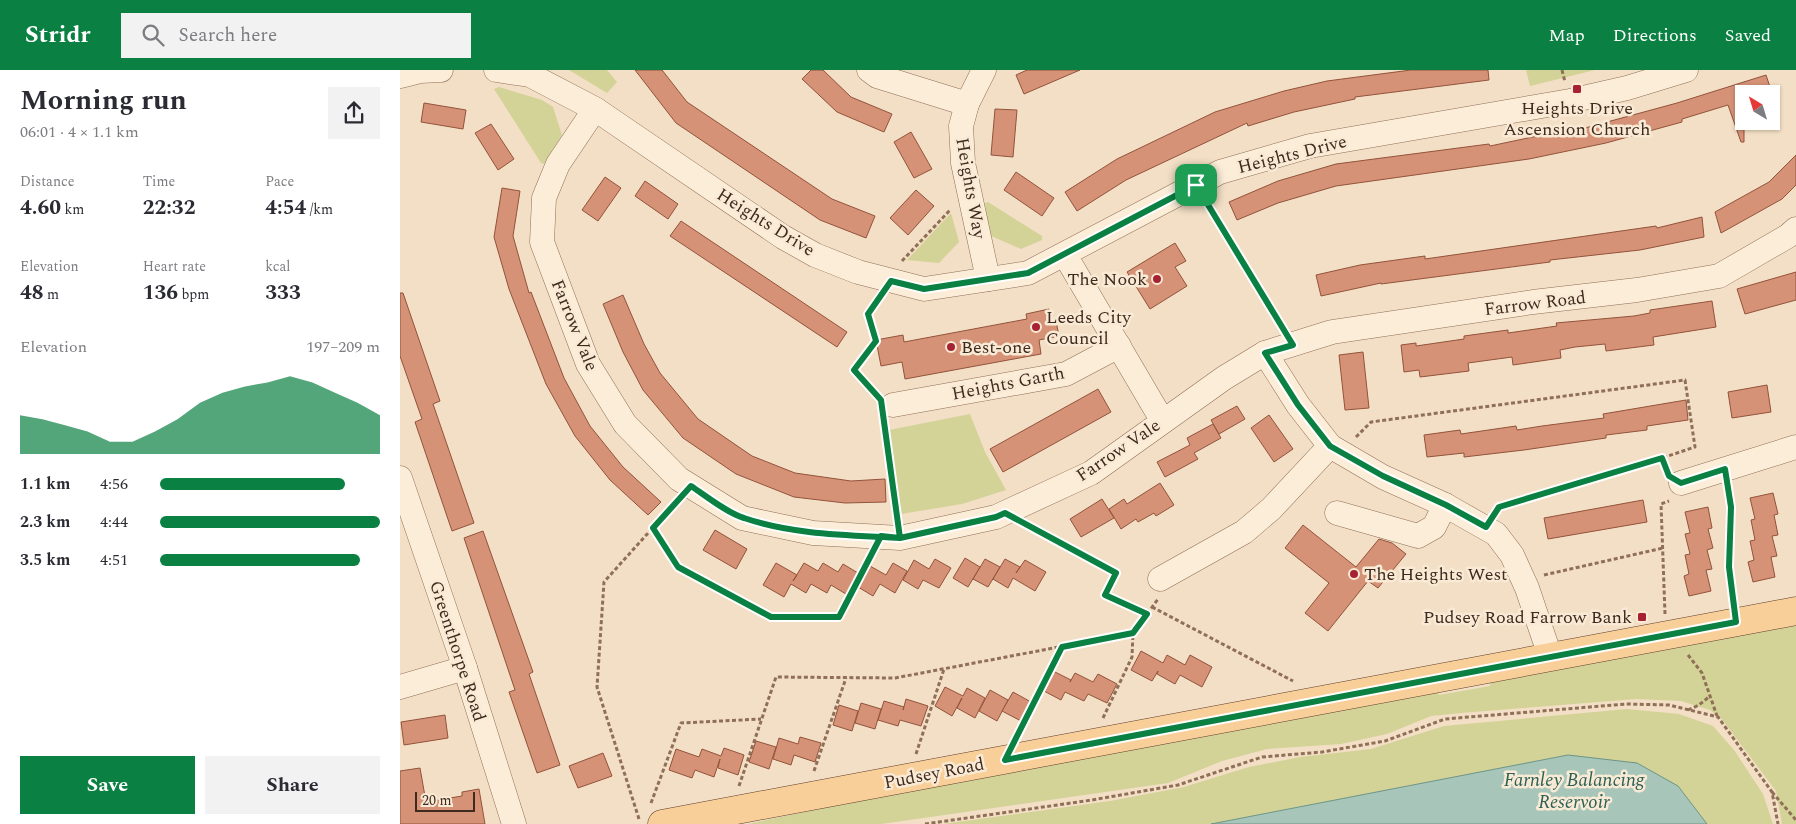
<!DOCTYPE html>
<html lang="en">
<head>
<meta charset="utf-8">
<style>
	body { margin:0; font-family:Spectral,serif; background:#f2f2f3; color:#2b2b33; height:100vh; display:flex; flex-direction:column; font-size:19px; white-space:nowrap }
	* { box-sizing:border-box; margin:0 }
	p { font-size:16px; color:#7c7c81 }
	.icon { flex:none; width:28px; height:28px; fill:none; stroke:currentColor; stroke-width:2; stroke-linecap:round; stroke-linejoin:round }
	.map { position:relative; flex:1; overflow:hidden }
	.panel { display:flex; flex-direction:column; background:#fff; width:400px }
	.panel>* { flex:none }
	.needle { width:32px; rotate:322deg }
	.tools { position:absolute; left:1335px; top:15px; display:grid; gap:10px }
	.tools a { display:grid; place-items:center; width:45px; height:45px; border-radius:0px; background:#fff; box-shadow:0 1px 4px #0004; font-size:25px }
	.scale { position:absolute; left:15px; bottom:12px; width:60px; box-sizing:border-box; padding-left:5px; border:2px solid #3f2a1e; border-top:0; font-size:14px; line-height:18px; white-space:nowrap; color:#3f2a1e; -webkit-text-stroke:4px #f9ead5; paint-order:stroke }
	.pin { position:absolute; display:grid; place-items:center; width:42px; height:42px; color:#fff; margin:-21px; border-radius:10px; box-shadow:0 2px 8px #0006 }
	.round { display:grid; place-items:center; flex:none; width:52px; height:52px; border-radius:0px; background:#f2f2f3 }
	.summary { display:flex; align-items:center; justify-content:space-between; height:85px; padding:0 20px }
	h1 { font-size:28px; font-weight:700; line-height:38px }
	.stats { display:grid; grid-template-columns:repeat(3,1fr); gap:8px; height:85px; padding:5px 20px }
	.stats div { display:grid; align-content:center }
	.stats b { font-size:21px; font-weight:700 }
	.stats small { font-size:14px; font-weight:400 }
	.stats p { font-size:14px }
	.chart { height:140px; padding:10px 20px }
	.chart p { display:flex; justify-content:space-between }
	.chart svg { width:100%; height:90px; margin-top:5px; fill:#0b8043; opacity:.7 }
	.primary-button { display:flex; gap:10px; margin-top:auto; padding:10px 20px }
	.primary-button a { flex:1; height:58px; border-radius:0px; background:#0b8043; color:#fff; font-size:20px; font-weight:700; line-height:58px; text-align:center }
	.primary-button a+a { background:#f2f2f3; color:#2b2b33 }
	ul { padding:0 20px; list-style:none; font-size:16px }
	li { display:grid; grid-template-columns:80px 60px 1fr; align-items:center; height:38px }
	li i { height:12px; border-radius:6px; background:#0b8043 }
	header { display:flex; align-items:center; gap:30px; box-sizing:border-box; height:70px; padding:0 25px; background:#0b8043; color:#fff }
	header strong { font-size:24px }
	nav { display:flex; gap:28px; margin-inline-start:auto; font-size:18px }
	.search { width:350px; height:45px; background:#f2f2f3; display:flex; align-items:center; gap:12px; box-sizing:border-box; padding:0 18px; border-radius:0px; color:#7c7c81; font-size:19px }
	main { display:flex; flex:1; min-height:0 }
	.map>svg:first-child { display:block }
	.green { fill:#d3d297 }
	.water { fill:#a7c6b9; stroke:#6c9586 }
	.building { fill:#d59277; stroke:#92533b }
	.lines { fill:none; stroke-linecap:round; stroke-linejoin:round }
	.minor-casing { stroke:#906f58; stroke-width:25 }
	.major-casing { stroke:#5e3d2d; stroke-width:29 }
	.path { stroke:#906f58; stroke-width:3; stroke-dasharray:4 2.5; stroke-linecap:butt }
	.minor { stroke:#fcedd9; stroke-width:24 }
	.major { stroke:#f9cf99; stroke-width:28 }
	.route-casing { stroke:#fff; stroke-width:10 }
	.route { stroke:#0b8043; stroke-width:6 }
	.poi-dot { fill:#a62233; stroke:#f9ead5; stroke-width:2 }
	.labels { text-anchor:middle; stroke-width:5; stroke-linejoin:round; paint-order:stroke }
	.poi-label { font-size:18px; fill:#3f2a1e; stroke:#f9ead5; text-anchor:start }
	.street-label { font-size:18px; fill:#3f2a1e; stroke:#f9ead5 }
	.water-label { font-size:19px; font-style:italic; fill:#2c6056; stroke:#f9ead5 }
</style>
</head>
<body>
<header>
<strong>Stridr</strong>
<div class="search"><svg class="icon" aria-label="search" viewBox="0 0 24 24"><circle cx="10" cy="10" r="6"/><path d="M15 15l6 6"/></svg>Search here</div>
<nav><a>Map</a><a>Directions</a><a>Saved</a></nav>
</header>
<main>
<section class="panel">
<div class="summary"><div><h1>Morning run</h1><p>06:01 · 4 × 1.1 km</p></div><a class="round"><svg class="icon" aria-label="share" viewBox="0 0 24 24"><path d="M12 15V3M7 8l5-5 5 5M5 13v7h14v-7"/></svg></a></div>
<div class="stats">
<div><p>Distance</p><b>4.60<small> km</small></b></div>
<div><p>Time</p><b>22:32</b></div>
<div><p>Pace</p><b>4:54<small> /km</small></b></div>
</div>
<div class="stats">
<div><p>Elevation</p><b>48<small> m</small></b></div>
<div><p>Heart rate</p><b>136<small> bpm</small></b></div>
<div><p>kcal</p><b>333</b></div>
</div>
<div class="chart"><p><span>Elevation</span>197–209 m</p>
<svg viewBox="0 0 160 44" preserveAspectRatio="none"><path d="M0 44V25L10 27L20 30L30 33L40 38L50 38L60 33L70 27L80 19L90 14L100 11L110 9L120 6L130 9L140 14L150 19L160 25V44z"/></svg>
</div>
<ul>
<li><b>1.1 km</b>4:56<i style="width:84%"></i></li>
<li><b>2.3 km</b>4:44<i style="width:100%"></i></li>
<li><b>3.5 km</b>4:51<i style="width:91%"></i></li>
</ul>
<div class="primary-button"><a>Save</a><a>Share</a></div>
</section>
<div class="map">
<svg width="1396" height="754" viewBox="0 0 1396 754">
	<rect width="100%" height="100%" fill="#f3dfc5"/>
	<g class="green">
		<path d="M169,0h38l10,12 -10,11z"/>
		<path d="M1126,0h69l-65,16z"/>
		<path d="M99,17l43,13 11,7 9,28 -18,29 -3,-1 -47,-74z"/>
		<path d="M588,132l54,34v4l-21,9 -32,-14 -4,-32z"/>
		<path d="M551,143l8,29 -20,21 -32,-3z"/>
		<path d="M570,344l15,38 21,38 -44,14 -61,10 -12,-84z"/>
		<path d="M1396,552v202h-14l-6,-33 -55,-73 -11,-8 -29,-9 -45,-2 -175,14 -30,3 -44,18 -46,10 -74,5 -45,12 -54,22 -287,41h-133l142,-30 547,-104 2,5 51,-9v-5z"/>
		<path d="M1227,639l52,5 34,12 21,24 29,44 10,30h-66l-29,-38 -110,-31 -357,69h-268l167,-23 74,-14 65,-20 51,-10 71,-8 73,-23z"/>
	</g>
	<path class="water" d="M1168,685l69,8 41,23 29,38h-496z"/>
	<g class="building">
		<path d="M235,0h27l25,32 145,97 43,17 -9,22 -46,-18 -144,-97z"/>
		<path d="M411,0h12l28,27 41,17 -8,18 -47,-20 -35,-33z"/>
		<path d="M627,0h53l-56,24 -8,-19z"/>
		<path d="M1011,0h77l1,10 -134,17v2l-61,13 -46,14 -1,-3 -121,57 -49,31 -12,-19 52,-33 98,-47 69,-21 43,-10z"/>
		<path d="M1366,5l6,18 -28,1v48h-3l-13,-37 -46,14v3l-76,21 -77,16 -193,27 -58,17 -41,17 -8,-18 49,-21 58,-17 153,-20 1,2 95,-20v2l92,-25z"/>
		<path d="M24,33l42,7 -3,19 -42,-7z"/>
		<path d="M595,39l22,1 -4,47 -22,-2z"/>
		<path d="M91,54l23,35 -16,11 -23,-37z"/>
		<path d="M511,62l21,37 -18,9 -20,-36z"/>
		<path d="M1396,85v30l-14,14 -61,34 -6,-21 54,-30z"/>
		<path d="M616,102l38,26 -12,18 -38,-26z"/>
		<path d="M205,107l16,11 -23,33 -16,-11z"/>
		<path d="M245,111l33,23 -10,15 -33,-23z"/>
		<path d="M102,118l18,3 -7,45 16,57 2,-1 33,86 26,48 33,41 38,35 -13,13 -38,-35 -35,-44 -29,-52 -37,-95 -15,-52z"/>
		<path d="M516,120l18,16 -26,29 -18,-17z"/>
		<path d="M1302,147l2,20 -64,13 -90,10v2l-169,22v-1l-60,13 -5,-21 44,-10 65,-9v3l231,-33 1,2z"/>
		<path d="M281,151l166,111 -10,15 -167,-111z"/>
		<path d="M775,173l11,18 -11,6 12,19 -37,23 -23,-37z"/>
		<path d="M1396,202v28l-51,14 -8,-25z"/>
		<path d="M0,223h3l37,108 -7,3 41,119 -22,8 -37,-109 7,-3 -22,-63z"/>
		<path d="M223,225l21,49 16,29 38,46 54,37 43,17 56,8 34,-2 1,23 -41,1 -51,-6 -58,-23 -53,-36 -40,-48 -20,-38 -20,-48z"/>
		<path d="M1312,231l4,26 -63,10 1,8 -48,6 -1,-7 -30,3 -15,3 1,8 -48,7 -1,-8 -44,6 1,8 -49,6 -1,-7 -15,2 -3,-27 15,-2v3l48,-7v-3l44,-6v3l49,-7 -1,-3 78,-7 16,-3v-3z"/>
		<path d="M649,239l2,13 5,-1 3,15 -20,4 2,14 -136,25 -3,-17 -21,4 -5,-26 27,-5 1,7 123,-23 -1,-5z"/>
		<path d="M963,282l6,56 -24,2 -6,-55z"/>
		<path d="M1367,315l4,27 -39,6 -4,-26z"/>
		<path d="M698,319l13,23 -108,60 -13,-23z"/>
		<path d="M1286,330l2,20 -41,6v4l-41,5v3l-82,12 -60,7v-4l-37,4 -3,-22 36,-5 1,4 55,-8 1,4 25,-4 62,-8 -1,-4z"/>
		<path d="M837,336l8,13 -26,15 -8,-14z"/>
		<path d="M869,345l24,34 -19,13 -23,-34z"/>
		<path d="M813,354l8,14 -27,15 4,6 -33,18 -8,-15 33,-17 -3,-7z"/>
		<path d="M760,413l14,22 -18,11 -2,-3 -16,9 -2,-3 -15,10 -12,-20 15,-10 3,5z"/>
		<path d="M1373,423l5,21 -4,1 4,20 -6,1 5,20 -6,1 4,20 -22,5 -5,-20 6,-2 -4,-19 5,-1 -4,-20 4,-1 -5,-21z"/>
		<path d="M702,429l12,19 -33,19 -11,-18z"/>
		<path d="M1243,430l4,22 -99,17 -4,-21z"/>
		<path d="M1308,437l4,21 -4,1 5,19 -6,2 5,19 -6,1 5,21 -22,5 -5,-20 5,-2 -4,-19 5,-1 -5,-20 5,-1 -5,-21z"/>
		<path d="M903,455l53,42 23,-28 13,4 14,11 -28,34 -10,-7 -40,50 -23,-18 24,-30 -44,-35z"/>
		<path d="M315,460l32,19 -11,20 -33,-19z"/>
		<path d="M83,461l50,141 -4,2 31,91 -23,8 -28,-81 6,-2 -51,-152z"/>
		<path d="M565,488l15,9 -12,20 -15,-9z"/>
		<path d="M535,489l16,9 -12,20 -16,-8 -5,9 -15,-9 11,-20 15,9z"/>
		<path d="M585,489l15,8 -12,20 -15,-8z"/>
		<path d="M605,489l15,8 -4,6 9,-13 21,12 -11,19 -22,-13 -5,10 -15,-9z"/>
		<path d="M376,493l21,12 -4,6 11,-18 14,8 5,-8 15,9 5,-8 15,9 -12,21 -15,-9 -4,8 -16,-9 -5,9 -15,-9 -7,13 -21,-12z"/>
		<path d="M493,493l14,8 -12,22 -15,-9 -7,12 -15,-9 12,-21 16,9z"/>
		<path d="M741,581l22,12 4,-8 18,10 5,-10 22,12 -10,20 -22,-12 -5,9 -18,-10 1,-3 -6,10 -21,-11z"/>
		<path d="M653,601l18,9 -1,2 5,-9 18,9 5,-8 19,10 -10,19 -19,-9 -4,7 -19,-9 -4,8 -17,-9z"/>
		<path d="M545,617l18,9 4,-8 18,10 -10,20 -18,-10 5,-10 -10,18 -17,-10z"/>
		<path d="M590,620l18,10 -11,21 -18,-10z"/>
		<path d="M613,622l18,10 -10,19 -19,-10z"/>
		<path d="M506,629l22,7 -7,20 -21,-6 -2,6 -20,-6 6,-19 20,6 -1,3z"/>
		<path d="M461,633l20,6 -6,20 -20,-6z"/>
		<path d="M439,635l19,6 -6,20 -19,-6z"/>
		<path d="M45,645l3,23 -44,7 -3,-23z"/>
		<path d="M400,667l21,6 -6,19 -21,-7 -3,10 -18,-6 6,-21 19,6z"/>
		<path d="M356,671l20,6 -7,22 -20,-7z"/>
		<path d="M324,678l20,7 -6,20 -20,-7 2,-9 -6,18 -19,-7 -3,8 -23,-8 7,-21 23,8 3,-8 19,7z"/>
		<path d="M203,683l9,23 -34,12 -9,-22z"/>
		<path d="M20,698l6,34 36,-6v-4l17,-3 6,35h-85v-53z"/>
	</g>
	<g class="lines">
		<defs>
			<g id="minor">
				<path d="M96,0l34,5 65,34 188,128 32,18 43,17 66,17 104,-16 192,-101 90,-26 260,-45 57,-13 59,-18"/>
				<path d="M469,0l8,6 90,28"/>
				<path d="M584,0l-17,34 -6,22 2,37 25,116"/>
				<path d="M0,6l20,-5 21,-1"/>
				<path d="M195,39l-37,55 -14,34 -2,44 46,122 37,60 54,55 63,39 71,15 87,5 96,-21 95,-44 133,-95 41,-25 67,-21 201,-30 104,-12 82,-14 69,-40 8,-7"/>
				<path d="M665,185l97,165"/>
				<path d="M865,283l33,52 32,41 53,31 62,28 51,29 16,21 15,33 23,68"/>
				<path d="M493,335l173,-31 53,-28"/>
				<path d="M0,408l65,190 49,156"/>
				<path d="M1281,413l115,-36"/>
				<path d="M937,443l81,23 16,-9 11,-22"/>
				<path d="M760,509l84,-47 27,-23 59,-63"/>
				<path d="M0,617l65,-19"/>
			</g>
			<path id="major" d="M262,754l1134,-213"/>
		</defs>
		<use href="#minor" class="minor-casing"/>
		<use href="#major" class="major-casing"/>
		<g class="path">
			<path d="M1162,0l3,12"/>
			<path d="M807,132l74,123"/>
			<path d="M502,191l49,-52"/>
			<path d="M477,325l-23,-25 22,-29 -8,-27 10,-14"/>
			<path d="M484,354l13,93"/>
			<path d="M956,367l15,-15 314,-42 10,67 -33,11"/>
			<path d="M1330,420l1,17 -2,60 4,32"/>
			<path d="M1096,441l3,-4 163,-49 4,11"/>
			<path d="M630,456l86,47 -11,22 42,19"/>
			<path d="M253,458l26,39 92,50h68l31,-59"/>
			<path d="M1144,505l119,-27"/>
			<path d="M752,537l141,74"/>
			<path d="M1265,544l-4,-110 8,-3"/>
			<path d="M1288,585l14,18 15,43"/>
			<path d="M1288,640l11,-5 11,-9"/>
			<path d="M703,648l29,-61 1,-24"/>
			<path d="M619,663l43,-86"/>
			<path d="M516,684l28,-85"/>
			<path d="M414,701l32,-93"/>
			<path d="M339,716l37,-109 119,1 238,-45 25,-34"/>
			<path d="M1372,722l24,28"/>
			<path d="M251,733l30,-80 80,-4"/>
			<path d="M239,749l-42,-132 7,-105 72,-80"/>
			<path d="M525,754l167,-24 86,-15 84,-28 60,-5 63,-11 60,-22 181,-15 43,1 49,12 54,75 6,32"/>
		</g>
		<use href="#minor" class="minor"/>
		<use href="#major" class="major"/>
	</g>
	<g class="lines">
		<defs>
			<path id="route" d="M796,115l-168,88 -104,16 -33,-8 -23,33 8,27 -22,29 27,30 19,138c-52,-3 -106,-3 -156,-20 -17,-5 -38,-22 -53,-32l-38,42 25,39 93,50h68l42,-81 19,2 96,-21 9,-4 111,60 -11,22 42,19 -14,19 -71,14 -57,113 731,-138 -7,-55 2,-60 -6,-38 -44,14 -12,-7 -7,-18 -163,49 -13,20 -40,-22 -63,-29 -53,-30 -32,-41 -33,-52 28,-8 -97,-160"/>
		</defs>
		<use href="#route" class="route-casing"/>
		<use href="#route" class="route"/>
	</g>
	<g class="poi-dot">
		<rect x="1172" y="14" width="10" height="10" rx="2.5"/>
		<circle cx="757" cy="209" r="5"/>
		<circle cx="636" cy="257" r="5"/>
		<circle cx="551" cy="277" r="5"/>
		<circle cx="954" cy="504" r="5"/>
		<rect x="1237" y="542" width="10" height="10" rx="2.5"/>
	</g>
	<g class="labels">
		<g class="poi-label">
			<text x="1177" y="44" text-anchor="middle">Heights Drive<tspan x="1177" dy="21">Ascension Church</tspan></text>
			<text x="747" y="215" text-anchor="end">The Nook</text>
			<text x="646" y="253">Leeds City<tspan x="646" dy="21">Council</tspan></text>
			<text x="561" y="283">Best-one</text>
			<text x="964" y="510">The Heights West</text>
			<text x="1232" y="553" text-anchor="end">Pudsey Road Farrow Bank</text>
		</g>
		<g class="street-label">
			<text transform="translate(892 84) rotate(-14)" y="6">Heights Drive</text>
			<text transform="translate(571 118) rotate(80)" y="6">Heights Way</text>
			<text transform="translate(366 152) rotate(32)" y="6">Heights Drive</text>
			<text transform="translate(1135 233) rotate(-7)" y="6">Farrow Road</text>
			<text transform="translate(175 255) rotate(68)" y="6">Farrow Vale</text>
			<text transform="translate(608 313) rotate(-11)" y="6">Heights Garth</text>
			<text transform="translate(718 380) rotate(-34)" y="6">Farrow Vale</text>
			<text transform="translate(58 581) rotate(72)" y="6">Greenthorpe Road</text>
			<text transform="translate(534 703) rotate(-11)" y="6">Pudsey Road</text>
		</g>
		<g class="water-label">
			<text x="1174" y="716">Farnley Balancing<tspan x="1174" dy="22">Reservoir</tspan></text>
		</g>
	</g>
</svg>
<div class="tools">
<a><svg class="needle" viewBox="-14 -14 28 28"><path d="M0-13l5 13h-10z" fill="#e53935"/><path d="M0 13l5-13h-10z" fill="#7c7c81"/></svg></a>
</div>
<div class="scale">20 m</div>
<div class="pin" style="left:796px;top:115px;background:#1e9e55"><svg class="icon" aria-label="arrive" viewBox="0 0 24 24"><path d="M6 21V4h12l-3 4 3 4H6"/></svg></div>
</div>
</main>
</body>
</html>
